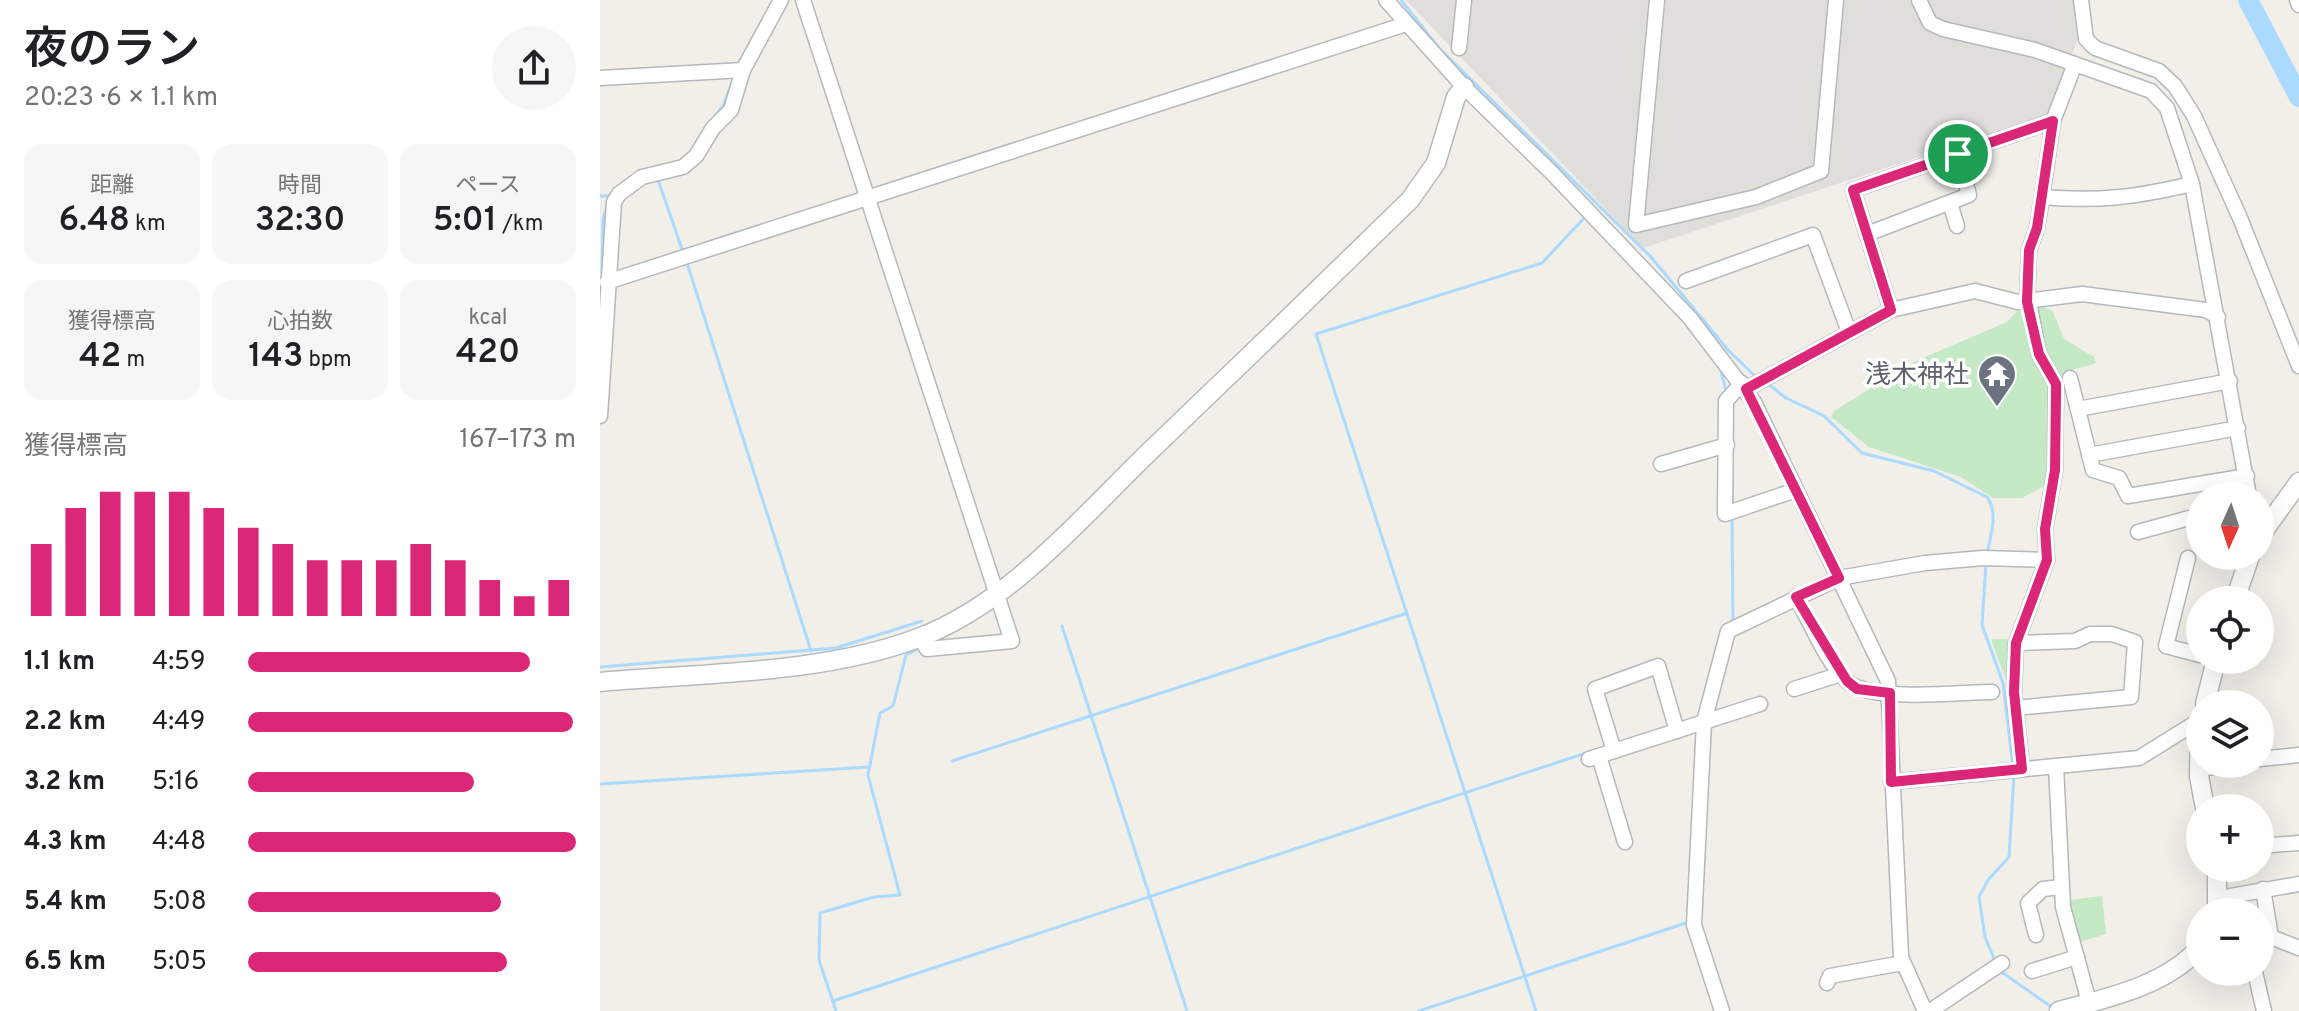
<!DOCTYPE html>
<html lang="ja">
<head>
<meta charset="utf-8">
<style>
	body { margin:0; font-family:Overpass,"Noto Sans JP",sans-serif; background:#f6f6f6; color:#202124; height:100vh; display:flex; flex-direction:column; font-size:30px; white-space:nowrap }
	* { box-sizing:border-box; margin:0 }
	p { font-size:26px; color:#757577 }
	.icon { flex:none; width:44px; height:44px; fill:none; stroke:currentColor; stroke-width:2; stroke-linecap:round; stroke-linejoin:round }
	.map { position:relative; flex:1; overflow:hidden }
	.panel { display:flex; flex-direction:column; background:#fff; width:600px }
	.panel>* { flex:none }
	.needle { width:52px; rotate:183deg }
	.controls { position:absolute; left:1586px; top:482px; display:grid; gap:16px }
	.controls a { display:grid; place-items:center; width:88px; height:88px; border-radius:50%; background:#fff; box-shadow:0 8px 32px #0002; font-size:40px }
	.pin { position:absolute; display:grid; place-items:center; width:68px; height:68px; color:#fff; margin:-34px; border:4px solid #fff; border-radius:50%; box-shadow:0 2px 8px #0007 }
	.round { display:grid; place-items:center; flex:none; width:84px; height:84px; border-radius:42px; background:#f6f6f6 }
	.head { display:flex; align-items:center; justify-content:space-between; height:136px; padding:0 24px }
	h1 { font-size:44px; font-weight:600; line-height:60px }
	.figures { display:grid; grid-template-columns:repeat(3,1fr); gap:12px; height:136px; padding:8px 24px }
	.figures div { display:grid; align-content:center; border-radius:20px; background:#f6f6f6; text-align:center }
	.figures b { font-size:34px; font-weight:600 }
	.figures small { font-size:22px; font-weight:400 }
	.figures p { font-size:22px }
	.chart { height:224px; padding:16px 24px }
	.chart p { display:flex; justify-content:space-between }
	.chart svg { width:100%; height:144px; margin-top:8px; stroke:#db2777; stroke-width:6 }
	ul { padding:0 24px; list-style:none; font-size:26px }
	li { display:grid; grid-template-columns:128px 96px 1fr; align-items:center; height:60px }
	li i { height:20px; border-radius:10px; background:#db2777 }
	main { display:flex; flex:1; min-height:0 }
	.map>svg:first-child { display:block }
	.industrial { fill:#e0deda }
	.green { fill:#c5e8c5 }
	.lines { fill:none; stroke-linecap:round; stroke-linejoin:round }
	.stream { stroke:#aadaff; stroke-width:3 }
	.river { stroke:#aadaff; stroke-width:20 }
	.street-casing { stroke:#b5b8bc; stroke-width:17 }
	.secondary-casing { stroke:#b6babf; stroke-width:21 }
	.street { stroke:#fff; stroke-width:14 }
	.secondary { stroke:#fff; stroke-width:18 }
	.route-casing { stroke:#fff; stroke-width:16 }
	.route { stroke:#db2777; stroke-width:10 }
	.labels { text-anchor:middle; stroke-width:7; stroke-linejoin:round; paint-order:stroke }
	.worship-label { font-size:26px; fill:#5b616d; stroke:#fff; text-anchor:end }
</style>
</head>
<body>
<main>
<section class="panel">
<div class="head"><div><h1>夜のラン</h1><p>20:23 · 6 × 1.1 km</p></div><a class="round"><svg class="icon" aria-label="share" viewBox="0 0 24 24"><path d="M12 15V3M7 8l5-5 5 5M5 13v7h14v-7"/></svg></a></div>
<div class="figures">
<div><p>距離</p><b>6.48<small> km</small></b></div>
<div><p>時間</p><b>32:30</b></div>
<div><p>ペース</p><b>5:01<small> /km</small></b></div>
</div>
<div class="figures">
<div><p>獲得標高</p><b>42<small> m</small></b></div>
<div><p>心拍数</p><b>143<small> bpm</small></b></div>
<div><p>kcal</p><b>420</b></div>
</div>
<div class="chart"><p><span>獲得標高</span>167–173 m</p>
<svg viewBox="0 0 160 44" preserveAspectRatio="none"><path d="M5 44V22M15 44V11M25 44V6M35 44V6M45 44V6M55 44V11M65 44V17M75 44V22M85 44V27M95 44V27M105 44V27M115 44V22M125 44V27M135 44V33M145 44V38M155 44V33"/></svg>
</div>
<ul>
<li><b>1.1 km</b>4:59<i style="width:86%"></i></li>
<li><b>2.2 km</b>4:49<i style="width:99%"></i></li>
<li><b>3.2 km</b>5:16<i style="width:69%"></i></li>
<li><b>4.3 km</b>4:48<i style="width:100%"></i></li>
<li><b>5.4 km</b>5:08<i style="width:77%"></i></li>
<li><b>6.5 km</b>5:05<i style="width:79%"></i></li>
</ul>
</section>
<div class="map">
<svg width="1699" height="1011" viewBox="0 0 1699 1011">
	<rect width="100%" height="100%" fill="#f1efe8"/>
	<path class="industrial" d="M806,0h670l1,41 -28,73 -406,134z"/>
	<g class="green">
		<path d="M1443,307l9,3 12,29 30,18 2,6c-10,4 -26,6 -35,13 -19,15 -9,83 -15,109l-24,13h-29l-32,-21 -92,-30 -38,-30 3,-6 75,-47 98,-42 12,-13z"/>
		<path d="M1391,639h23l-5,50z"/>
		<path d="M1502,896l4,38 -27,8 -10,-42z"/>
	</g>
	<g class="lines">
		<g class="stream">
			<path d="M801,0l38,48 212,209 77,93 29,28"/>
			<path d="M145,52l15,-28"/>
			<path d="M112,120l11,-14 8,-21"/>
			<path d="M58,180l25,72"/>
			<path d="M0,196h11"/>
			<path d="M87,263l124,388"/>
			<path d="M2,274l1,-55 4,-12"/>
			<path d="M1120,367l6,24"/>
			<path d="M1167,383l19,15 38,18 38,37 72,18 53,26c12,16 3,40 0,58"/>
			<path d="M1132,409v97"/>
			<path d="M1132,517l1,105"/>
			<path d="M1386,563l-4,62 21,58 10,84"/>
			<path d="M462,626l125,385"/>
			<path d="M0,667l236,-19 86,-27"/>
			<path d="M1113,715l4,-16"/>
			<path d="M352,761l455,-148"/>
			<path d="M0,784l269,-17"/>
			<path d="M1395,961l-10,-24 -6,-40 9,-17 21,-23 5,-83"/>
			<path d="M1400,971l53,37"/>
			<path d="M233,1001l756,-249"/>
			<path d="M236,1011l-17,-51 1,-47 54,-16 26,-2 -32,-120 12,-62 13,-7 13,-51 16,-8"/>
			<path d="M819,1011l270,-89"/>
			<path d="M936,1011l-220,-677 226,-71 45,-48"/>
		</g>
		<path class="river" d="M1648,0l51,97"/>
		<defs>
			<g id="street">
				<path d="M203,0l209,641 -85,8 -7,-11"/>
				<path d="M786,0l78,87 88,86 138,145 64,84 134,279 13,276 24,54"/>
				<path d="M1057,0l-21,225 120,-28 65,-26 15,-171"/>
				<path d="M1319,0l11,23 13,6 92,21 116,41 16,17 25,76 57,312"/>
				<path d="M1481,0l5,39 9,9 64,23 16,15 19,30 46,102 59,148"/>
				<path d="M1697,0l2,5"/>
				<path d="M859,48l5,-48"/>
				<path d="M1475,64l-22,57 -11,76c56,5 95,0 150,-13"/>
				<path d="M0,78l143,-8"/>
				<path d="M1350,203l7,23"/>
				<path d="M1267,234l102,-39 -11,-41"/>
				<path d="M1086,281l127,-46 36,97"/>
				<path d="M7,282l799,-258"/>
				<path d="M1427,302l2,-52 8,-22 5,-31"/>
				<path d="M1291,310l-38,-120 200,-69"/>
				<path d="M1470,378l23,92 26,8 9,18 119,-20"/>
				<path d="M1142,383l-16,18 -1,113 68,-23"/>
				<path d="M1146,389l145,-79 84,-19 43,11 64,-8 124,16 12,7"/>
				<path d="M1478,409l152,-28"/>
				<path d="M0,416l14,-214 5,-8 23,-17 41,-10 13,-11 17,-28 18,-18 12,-40 38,-70"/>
				<path d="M1489,455l149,-27"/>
				<path d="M1061,464l66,-19"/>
				<path d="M1538,532l62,-17"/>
				<path d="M1588,558l-22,88 34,9"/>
				<path d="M1196,597c15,26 29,63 51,84 23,22 113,11 145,11"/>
				<path d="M1194,689l47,-15"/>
				<path d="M1415,708l116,-11 4,-55 -23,-8h-22l-15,7 -59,2"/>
				<path d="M1014,751l-19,-62 63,-23 19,65"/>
				<path d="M999,756l26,86"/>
				<path d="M989,759l115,-37 24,-91 111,-53 86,-15 58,-5 64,2"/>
				<path d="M1660,759l39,-4"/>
				<path d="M1456,766l7,141 26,95"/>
				<path d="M1422,769l-8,-77 2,-49 31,-83 -2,-31 10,-59 1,-86 -17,-30 -10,-52"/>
				<path d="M1599,770l27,-6"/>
				<path d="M1291,782l248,-24 61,-38"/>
				<path d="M1660,846l39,-3"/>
				<path d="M1663,889l8,48"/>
				<path d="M1630,896l69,-12"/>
				<path d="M1436,935l-8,-32 15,-14 18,-2"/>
				<path d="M1660,939l11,-2 28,11"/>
				<path d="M1432,971l45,-14"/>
				<path d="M1655,972l9,39"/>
				<path d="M1227,983l3,-7 73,-13"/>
				<path d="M1122,1011l-28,-86 10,-203 56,-18"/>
				<path d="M1330,1011l72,-48"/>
			</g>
			<g id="secondary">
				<path d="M1660,536l39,-54"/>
				<path d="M1635,600l15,-44"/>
				<path d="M0,682c100,-9 224,-8 318,-44 91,-34 162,-119 230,-185 88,-84 175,-168 262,-253l26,-37 20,-66 8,-10"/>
				<path d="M1605,704l11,-44"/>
				<path d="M1600,724l-1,52 6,32"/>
				<path d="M1617,868v44"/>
				<path d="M1459,1011c48,-13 107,-25 141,-64"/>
			</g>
		</defs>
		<use href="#street" class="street-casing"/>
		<use href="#secondary" class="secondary-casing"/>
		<use href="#street" class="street"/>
		<use href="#secondary" class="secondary"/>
	</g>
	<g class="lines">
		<defs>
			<path id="route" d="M1453,121l-16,107 -8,22 -2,52 12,52 17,30v11l-1,75 -10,59 2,31 -31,83 -2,49 8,77 -131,13 -1,-89 -33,-4 -10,-8 -51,-84 43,-19 -93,-189 145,-79 -38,-120z"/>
		</defs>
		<use href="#route" class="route-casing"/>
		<use href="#route" class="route"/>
	</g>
	<defs>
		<symbol id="temple-pin" viewBox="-11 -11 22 30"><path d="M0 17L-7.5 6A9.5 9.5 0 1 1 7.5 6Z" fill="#6b7280" stroke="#fff"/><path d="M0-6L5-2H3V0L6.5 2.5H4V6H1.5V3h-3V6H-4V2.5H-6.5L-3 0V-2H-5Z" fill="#fff"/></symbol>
	</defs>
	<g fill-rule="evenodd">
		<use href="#temple-pin" x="1375" y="352" width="44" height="60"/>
	</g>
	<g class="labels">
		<g class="worship-label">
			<text x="1369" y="383">浅木神社</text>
		</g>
	</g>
</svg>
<div class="controls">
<a><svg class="needle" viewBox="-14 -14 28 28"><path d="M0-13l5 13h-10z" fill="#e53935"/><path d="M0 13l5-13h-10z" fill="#757577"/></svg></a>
<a><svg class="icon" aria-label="locate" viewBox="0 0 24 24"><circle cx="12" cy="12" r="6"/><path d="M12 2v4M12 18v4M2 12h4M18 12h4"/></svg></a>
<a><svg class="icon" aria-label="layers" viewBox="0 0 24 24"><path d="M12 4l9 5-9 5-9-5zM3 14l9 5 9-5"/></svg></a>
<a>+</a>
<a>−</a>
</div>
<div class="pin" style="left:1358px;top:154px;background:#1e9e55"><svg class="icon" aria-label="arrive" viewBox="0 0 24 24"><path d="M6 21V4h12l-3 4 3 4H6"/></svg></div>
</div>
</main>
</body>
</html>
